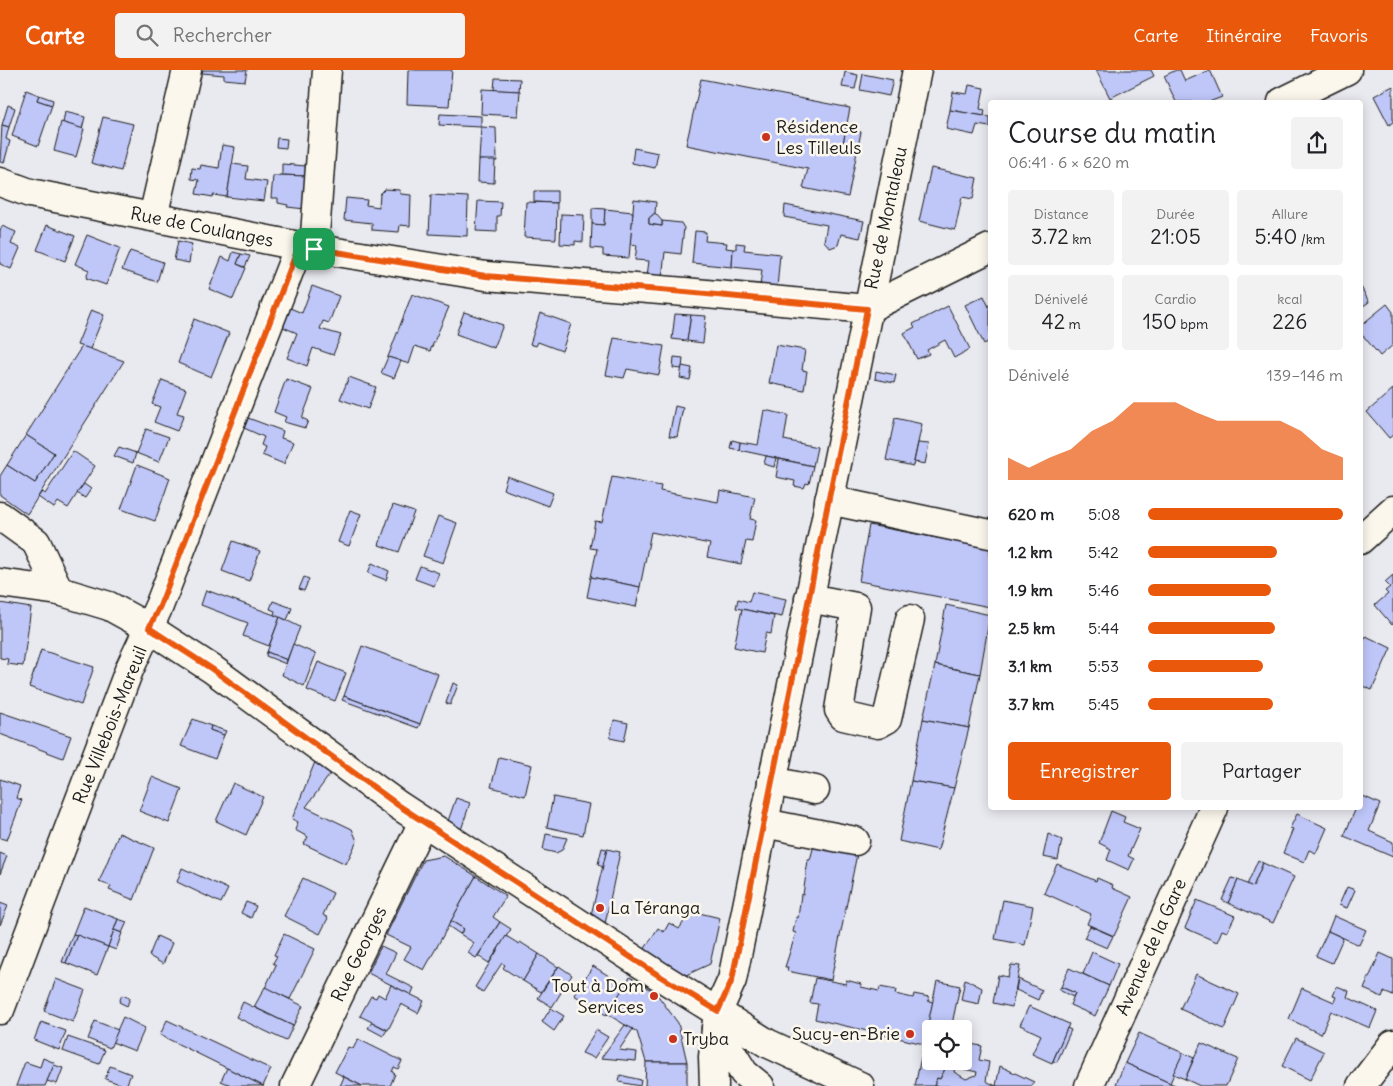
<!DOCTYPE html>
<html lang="fr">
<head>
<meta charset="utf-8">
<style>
	body { margin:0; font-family:Delius,sans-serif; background:#f2f2f2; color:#202124; height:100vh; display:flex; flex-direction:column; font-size:19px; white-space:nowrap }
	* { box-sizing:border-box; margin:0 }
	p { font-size:16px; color:#757577 }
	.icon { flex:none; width:28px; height:28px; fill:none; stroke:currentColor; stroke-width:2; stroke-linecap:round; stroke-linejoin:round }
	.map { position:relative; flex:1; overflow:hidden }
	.side { position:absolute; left:988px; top:30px; width:375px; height:710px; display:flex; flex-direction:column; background:#fff; border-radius:5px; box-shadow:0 2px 12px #0003 }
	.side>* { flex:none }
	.fabs { position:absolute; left:922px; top:950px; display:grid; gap:10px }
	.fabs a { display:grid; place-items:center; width:50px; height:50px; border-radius:5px; background:#fff; box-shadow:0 2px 12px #0003; font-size:25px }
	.pin { position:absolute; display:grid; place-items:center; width:42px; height:42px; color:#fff; margin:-21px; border-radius:10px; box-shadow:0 2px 8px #0006 }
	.round { display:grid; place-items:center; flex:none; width:52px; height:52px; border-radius:5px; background:#f2f2f2 }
	.head { display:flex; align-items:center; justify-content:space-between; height:85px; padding:0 20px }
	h1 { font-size:28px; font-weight:600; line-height:38px }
	.figures { display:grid; grid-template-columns:repeat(3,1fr); gap:8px; height:85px; padding:5px 20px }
	.figures div { display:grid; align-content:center; border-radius:5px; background:#f2f2f2; text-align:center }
	.figures b { font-size:21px; font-weight:600 }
	.figures small { font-size:14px; font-weight:400 }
	.figures p { font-size:14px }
	.chart { height:140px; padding:10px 20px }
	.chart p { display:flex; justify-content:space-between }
	.chart svg { width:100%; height:90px; margin-top:5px; fill:#ea580c; opacity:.7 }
	.primary-button { display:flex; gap:10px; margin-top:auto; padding:10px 20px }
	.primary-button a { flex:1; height:58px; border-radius:5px; background:#ea580c; color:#fff; font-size:20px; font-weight:600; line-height:58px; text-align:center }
	.primary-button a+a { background:#f2f2f2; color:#202124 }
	ul { padding:0 20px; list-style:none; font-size:16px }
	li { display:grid; grid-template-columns:80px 60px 1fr; align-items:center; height:38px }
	li i { height:12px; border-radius:6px; background:#ea580c }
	header { display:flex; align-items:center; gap:30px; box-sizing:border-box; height:70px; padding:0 25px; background:#ea580c; color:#fff }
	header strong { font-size:24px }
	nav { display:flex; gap:28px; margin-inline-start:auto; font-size:18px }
	.search { width:350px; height:45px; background:#f2f2f2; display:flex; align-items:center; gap:12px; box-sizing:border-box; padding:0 18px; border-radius:5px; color:#757577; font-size:19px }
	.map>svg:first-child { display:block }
	.building { fill:#bfc7f9; stroke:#1c1c1c; fill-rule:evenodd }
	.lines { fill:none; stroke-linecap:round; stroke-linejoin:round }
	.minor-casing { stroke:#1c1c1c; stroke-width:31 }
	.minor { stroke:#fbf7ec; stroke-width:28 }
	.route-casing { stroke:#fff; stroke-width:10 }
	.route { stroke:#ea580c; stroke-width:6 }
	.poi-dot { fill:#c8321e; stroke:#fbf7ec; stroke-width:2 }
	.labels { text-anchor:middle; stroke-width:5; stroke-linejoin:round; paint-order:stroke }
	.poi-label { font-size:18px; fill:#1c1c1c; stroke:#fbf7ec; text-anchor:start }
	.street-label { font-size:18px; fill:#1c1c1c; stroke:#fbf7ec }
</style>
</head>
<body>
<header>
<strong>Carte</strong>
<div class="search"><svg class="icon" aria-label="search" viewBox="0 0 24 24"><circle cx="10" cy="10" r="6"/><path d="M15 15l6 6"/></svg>Rechercher</div>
<nav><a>Carte</a><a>Itinéraire</a><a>Favoris</a></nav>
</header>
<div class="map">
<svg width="1393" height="1016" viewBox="0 0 1393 1016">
	<rect width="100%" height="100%" fill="#e9e9f0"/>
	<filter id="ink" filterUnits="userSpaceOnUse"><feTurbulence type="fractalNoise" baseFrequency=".02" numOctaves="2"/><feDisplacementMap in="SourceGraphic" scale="10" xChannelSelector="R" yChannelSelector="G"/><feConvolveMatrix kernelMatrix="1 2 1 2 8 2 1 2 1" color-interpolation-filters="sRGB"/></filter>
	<g filter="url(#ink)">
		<g class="building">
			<path d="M203,0h44l-2,11 -21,-2v-4l-22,-2z"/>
			<path d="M408,0h44l-3,36 -42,-2z"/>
			<path d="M1096,0h55l3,6 -44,22z"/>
			<path d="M1176,0h4l5,11 25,-11 12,27 -13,5h-33l-12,-26z"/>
			<path d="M845,2l13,3 -3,14 -13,-2z"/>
			<path d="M863,4l30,6 -4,16 -29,-6z"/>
			<path d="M495,8l25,1 -1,12 -25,-1z"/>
			<path d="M701,9l149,29 -7,36 15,3 -10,50 -45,-9 5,-19 -122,-24z"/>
			<path d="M969,15l15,3 -4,21 5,1 -1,6 -34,-6 3,-18 14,2z"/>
			<path d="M1393,16v36l-4,3 -15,-29z"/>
			<path d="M482,19l38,2 -2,25 -37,-2z"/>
			<path d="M26,20l13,5 -2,5 15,5 -14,41 -26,-10z"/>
			<path d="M39,25l14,5 -1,5 -15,-5z"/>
			<path d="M8,35l7,3 -6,19 -7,-2z"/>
			<path d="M950,40l40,7v10l-13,-2 -3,10 -28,-6z"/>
			<path d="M65,42l20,5 -3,12 -19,-6z"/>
			<path d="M440,44l41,2v11l-42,-2z"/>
			<path d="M103,47l30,7 -12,47 -30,-8z"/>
			<path d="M61,52l23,7 -8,28 -22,-6z"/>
			<path d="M2,55l7,2 -3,12 4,2 -6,22 -4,-1z"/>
			<path d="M481,57l15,1 1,33 -18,-1z"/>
			<path d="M846,59l15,3 -3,15 -15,-3z"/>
			<path d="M277,68l10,1 -1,9 -10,-1z"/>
			<path d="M222,75l13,2 -8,50 -14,-2v2l-17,-3 3,-14 -8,-1 1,-11 8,1 1,-4 18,3z"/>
			<path d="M634,78l24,5 -3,15 -23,-5z"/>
			<path d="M479,90h16l-1,23 -16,-1z"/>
			<path d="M232,94l16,2 -2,13 21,3 -3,19 -37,-4z"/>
			<path d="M282,94l24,2 -1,10 -23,-1z"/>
			<path d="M931,98l46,10 -4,21 -11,-2 -7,33 -36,-9z"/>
			<path d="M279,105l28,1 -2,33 -18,-2 1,-2 -10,-2v-5h-7l2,-22h6z"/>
			<path d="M385,119l14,1 2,4 10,1 -1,31 -10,-1 -1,7 -27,-2v-7l-28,-3 2,-22 21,2 -1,5 13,2 1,-13z"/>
			<path d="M534,121h23v12l-23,-1z"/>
			<path d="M431,125l37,2 -1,39 -38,-2z"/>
			<path d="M634,129l22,3 -1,11 -6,5v6l13,2v-5l19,2 3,5 -3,26 -16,-2 -3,26 -15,-2 2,-15 -14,-1 2,-15 -7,-1z"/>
			<path d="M478,131l23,1 -1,14h-3v16l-21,-1z"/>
			<path d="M526,132l31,1 -1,36 -32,-2z"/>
			<path d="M785,135l79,16 -4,17 -19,-4 -3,11 -8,3 -6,-7 3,-16 -43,-8z"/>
			<path d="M592,138l13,1 -1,16 -12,-1z"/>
			<path d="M605,139l28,3 -4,46 -26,-2v-7l-12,-1 1,-24 12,1z"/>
			<path d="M655,143l7,8v5l-13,-2v-6z"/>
			<path d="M561,144l23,1 -1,27 -8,-1v4l-15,-1z"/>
			<path d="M47,155l28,11 -10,25 -28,-11z"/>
			<path d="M2,156l14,6 -5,12 9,4 -9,21 -11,-5v-33z"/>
			<path d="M695,161l11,1 -1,9 22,2 -1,5 7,1 -1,18 -40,-4z"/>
			<path d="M87,165l33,13 -14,37 -20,-7 3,-8 -14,-6z"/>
			<path d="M178,171l14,3 -3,19 -15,-3z"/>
			<path d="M736,173l9,1 -1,6 36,4 -3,34 -17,-2 2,-16 -30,-3 1,-18h3z"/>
			<path d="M130,181l33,11 -6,20 -35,-12z"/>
			<path d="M233,182l8,2 -4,10 9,4 -13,31 -24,-10 13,-32 8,4z"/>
			<path d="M241,184l9,2 -5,11 -8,-3z"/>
			<path d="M1360,215l9,17 -9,6z"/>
			<path d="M312,216l27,10 -10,27 -6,-2 -3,8 21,6 -8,20 -20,-7 -6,18 -20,-8 10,-25 -14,-6 7,-19 12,5z"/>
			<path d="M412,224l37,13 -19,44 -15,-5 -6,18 -21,-7z"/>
			<path d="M984,226l6,13v32l-6,3 -19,-39z"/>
			<path d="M1387,234l6,8v33l-13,11 -20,-24v-6z"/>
			<path d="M948,236l22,43 -16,9 -9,-18 -18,10 2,4 -12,5 -13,-26 11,-6 -2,-3z"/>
			<path d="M91,240l13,5 -14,34 -13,-4z"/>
			<path d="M464,242l39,13 -9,23 -38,-14z"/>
			<path d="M540,243l31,11 -9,27 -24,-9 -2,4 -6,-2z"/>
			<path d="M675,244l16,1 -4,26 -15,-2z"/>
			<path d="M691,245l15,1 -3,27 -16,-2z"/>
			<path d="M194,249l35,14 -18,44 -33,-14z"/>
			<path d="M614,268l50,8 -5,29 -32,-6 -3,9 -18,-3z"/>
			<path d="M776,275l29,5 -3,20 5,1 -3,19 -35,-7z"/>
			<path d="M82,276l42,15 -97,153 -27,-19v-19l7,-11 28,18 19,-30 -28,-18z"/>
			<path d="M388,287l13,4 -7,17 -13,-5z"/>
			<path d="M674,287l9,1 -1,11 -9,-1z"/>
			<path d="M682,296l10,2 -2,12 -10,-2z"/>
			<path d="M876,301l20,4 -2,8 -19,-4z"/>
			<path d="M349,307l27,10 -8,22 -28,-10z"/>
			<path d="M286,309l27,10 -11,29 6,3 -3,7 -21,-6 2,-5 -12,-5z"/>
			<path d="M162,310l24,9 -9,24 7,2 -7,16 -23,-9 6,-15 -8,-3z"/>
			<path d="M1393,319v46l-4,3 -22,-26z"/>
			<path d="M675,336l8,2 -6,29 -8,-1z"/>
			<path d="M764,340l24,5 -4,25 33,7 -4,19 -74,-16 1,-8 18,3z"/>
			<path d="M248,348l35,13 -2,7 12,4 -9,22 -22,-9 3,-8 -4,-2 3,-8 -20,-9z"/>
			<path d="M895,348l27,6 -9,42 -27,-6z"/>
			<path d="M146,359l23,8 -10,25 -23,-9z"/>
			<path d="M26,365l28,18 -19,30 -28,-18z"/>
			<path d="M732,370l8,2 -1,8 -9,-2z"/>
			<path d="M918,373l11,1 -4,20 -11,-2z"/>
			<path d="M119,377l17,6 -3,10 -19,-7z"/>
			<path d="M73,381l22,15 -27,42 -10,-6 -4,6 -16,-11 4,-5 3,2z"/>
			<path d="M766,386l10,2 -2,9 -10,-3z"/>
			<path d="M779,389l34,7 -4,18 -3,-1 -2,5 -10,-2 1,-5 -19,-4z"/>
			<path d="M137,395l33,13 -15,43 -34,-12z"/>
			<path d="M507,406l46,17 -5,13 -45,-17z"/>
			<path d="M612,407l49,9 -1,5 58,11 2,-12 35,7 -5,22 6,1 -4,22 -6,-1 -5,23 -34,-7 3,-13 -59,-12 -11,55 -49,-10 6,-28 -7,-1 5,-27 7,1z"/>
			<path d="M84,414l7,5 -6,9 -8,-5z"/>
			<path d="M393,435l21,7 -15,40 -20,-7z"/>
			<path d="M350,440l11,4 -12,32 -11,-4z"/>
			<path d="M438,446l19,7 -14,40 -20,-7z"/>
			<path d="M869,455l121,23v59l-131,-26z"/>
			<path d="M233,471l27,10 -11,30 -27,-10z"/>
			<path d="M372,493l17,8 -3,9 -18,-7z"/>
			<path d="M420,496l19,7 -5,13 -19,-7z"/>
			<path d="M1393,505v49l-1,1 -17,-20 13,-11 -3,-3 5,-4 -5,-5z"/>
			<path d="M304,507l5,2 -5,12 -5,-2z"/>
			<path d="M591,507l49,10 -4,20 -49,-10z"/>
			<path d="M206,520l74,27 -11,29 -26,-10 5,-13 -47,-18z"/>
			<path d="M752,522l34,7 -4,18 -46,-9 2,-9 11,3z"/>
			<path d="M273,531l19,7 -5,12 -13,-5 1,-4 -5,-2z"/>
			<path d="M0,533l31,5 -8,58 -16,-2 1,-5 -8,-1z"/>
			<path d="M946,535l44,10 -10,59 -45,-9z"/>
			<path d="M742,539l32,7 -3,18 -5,-1 -4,20 -28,-6z"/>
			<path d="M280,547l20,10 -13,33 -20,-8z"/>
			<path d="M1366,566l25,12 -19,42 -12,-5v-36z"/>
			<path d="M293,574l23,10 -12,32 -22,-11z"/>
			<path d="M362,576l76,28 -18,50 -76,-28z"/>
			<path d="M41,580l53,17 -13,38 -52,-18z"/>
			<path d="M267,582l20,8 -1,4 -20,-8z"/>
			<path d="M318,592l28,11 -11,28 -28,-11z"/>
			<path d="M935,595l45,9 -11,54 -46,-9z"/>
			<path d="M453,613l5,2 -8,20 -4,-2z"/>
			<path d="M344,626l76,28 -2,4 -76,-28z"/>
			<path d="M0,642l71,24 -8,22 -63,-24z"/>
			<path d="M193,649l18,7 -1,4 14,5 -9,24 -34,-13z"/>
			<path d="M923,649l46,9 -15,60 -43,-7z"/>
			<path d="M614,650l14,3 -4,18 -14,-3z"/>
			<path d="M211,656l15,5 -2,4 -14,-5z"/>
			<path d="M499,687l33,8 -7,31 -34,-9z"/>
			<path d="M315,692l16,11 -25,34 46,22 5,12 -11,23 -42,-20 4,-7 -13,-7 3,-8 -6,-3z"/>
			<path d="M152,707l30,12 -13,34 -30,-12z"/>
			<path d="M0,709l20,7 -4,12 6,2 -15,40 -7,-2z"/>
			<path d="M911,711l43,7 -16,62 -39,-9z"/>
			<path d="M233,713l30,14 -17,38 -30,-14z"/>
			<path d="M1361,725l19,9 -11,27 24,11v15l-49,-21 12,-28h4z"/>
			<path d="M553,727l36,7 -6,31 -36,-8z"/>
			<path d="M456,728l14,5 -9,27 -13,-9z"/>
			<path d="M1111,741l14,6 -2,5 17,7 -12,27 6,3 -5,11 -22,-10 4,-11 -12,-6z"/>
			<path d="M1297,744l30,14 -11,25 -7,-3 -5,12 -21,-9 10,-24 -3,-1z"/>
			<path d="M119,763l35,15 -20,52 -25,-10 2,-4 -12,-4z"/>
			<path d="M546,764l21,4 -5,12 -6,3 -13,-3z"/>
			<path d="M1048,764l14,6 -4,20 -15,-3z"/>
			<path d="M814,775l43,9 -26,126 -44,-9 1,-4h-3l11,-34 -3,-1 3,-15 2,1 3,-24 2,1 5,-35h2z"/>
			<path d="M602,778l5,1 -4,19 -5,-4z"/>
			<path d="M607,779l13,3 -15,72 -14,-9z"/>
			<path d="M0,783l7,3 -7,18z"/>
			<path d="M444,786l32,20 -52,94 -20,-11 7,-12 -25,-12 37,-75z"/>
			<path d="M1258,790l5,3 -10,24 -6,-2z"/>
			<path d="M1263,793l31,14 -21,46 -45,-20 10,-23 15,7z"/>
			<path d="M1057,794l39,17 1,-3 16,7 -1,3 20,9 -18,39 -27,-12 4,-10 -47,-21z"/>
			<path d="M182,798l46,21 -7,14 -44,-21z"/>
			<path d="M476,806l30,20 -13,21 7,5 -24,36 -8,-5 6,-10 -14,-9 4,-5 -13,-8z"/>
			<path d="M303,808l30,15 -10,22 5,3 -8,16 -36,-18z"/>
			<path d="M1232,808l6,2 -10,23 -6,-3z"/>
			<path d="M1347,817l8,3 -8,18 -8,-3z"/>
			<path d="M1003,830l30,6 -8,39 -30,-6z"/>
			<path d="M1197,830l38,16 -8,16 -5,-2 -5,12 -32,-14z"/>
			<path d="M246,832l10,4 -5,12 -10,-5z"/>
			<path d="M0,833l8,3 -8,19z"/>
			<path d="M84,836l34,13 -10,28 -35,-13z"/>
			<path d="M691,841l29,7 -10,46 -26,12 -40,-26 14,-22 6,4 5,-9 10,6z"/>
			<path d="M1334,846l32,14 -7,15 -31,-14z"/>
			<path d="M118,849l9,3 -5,11 -8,-3z"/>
			<path d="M451,851l13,8 -4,5 -12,-8z"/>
			<path d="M500,852l11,7 -22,34 -11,-7z"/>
			<path d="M1090,856l23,10 -6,12 -23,-10z"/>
			<path d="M114,860l8,3 -6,17 -8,-3z"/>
			<path d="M1328,861l15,7 -11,25 -16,-7z"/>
			<path d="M73,864l4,1 -11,28 -4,-1z"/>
			<path d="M284,864l31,15 -25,50 -25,-11 11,-23 -3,-2 4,-7 -3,-1z"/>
			<path d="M77,865l31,12 -11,28 -31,-12z"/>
			<path d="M157,866l15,7 -9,21 -14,-8z"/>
			<path d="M506,866l13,8 1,-2 19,12 -16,27 -20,-13 2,-3 -3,-2 -19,29 -8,-5z"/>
			<path d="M381,876l15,7 -10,21 28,14 -3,7 -43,-22z"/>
			<path d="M1092,882l26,12 -9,22 -26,-12z"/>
			<path d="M1380,883l13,6v37l-9,-4 -2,5 -18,-8z"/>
			<path d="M539,884l19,13 -17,25 -18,-11z"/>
			<path d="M1011,895l9,1 -8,41 -19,-4 5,-28 10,2z"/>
			<path d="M559,896l13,9 -20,32 -14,-9z"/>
			<path d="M593,896l32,20 -19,29 -32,-20z"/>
			<path d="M1069,898l40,18 -14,30 -25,-11 5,-12 -14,-6z"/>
			<path d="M1196,904l43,20 -15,35 -44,-20z"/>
			<path d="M630,907l26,16 22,30 9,39h-41l-9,-30 -30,-18z"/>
			<path d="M815,908l31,6v-4l15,4v3l18,4 1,-4 16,3 -1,4 18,4 1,-4 15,3 -1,4 5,1 -9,42 -109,-25 3,-15 -8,-1z"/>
			<path d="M56,909l29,11 -12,32 -29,-11z"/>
			<path d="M965,909l17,9 -3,16 -18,-4z"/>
			<path d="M1018,909l24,11 -4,10 -22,-10z"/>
			<path d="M937,911l23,5 -9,43h-20v32l17,2 -8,16 -3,-1 -3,8h-19z"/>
			<path d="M391,915l33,16 -6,12 -17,-9 -13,26 -28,-14 11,-20 5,2 2,-4 7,4z"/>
			<path d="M1337,916l12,5 -2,6 30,14 -7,17 -39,-17 -10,23 -32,-15 13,-31 32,14 2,-5 -3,-1z"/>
			<path d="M265,917l38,19 -10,20 -39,-19z"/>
			<path d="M1061,917l14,6 -2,4 -14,-7z"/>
			<path d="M122,925l8,3 -3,8 -8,-4z"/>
			<path d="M243,932l50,24 -7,15 -50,-24z"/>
			<path d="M1029,936l40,18 -17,39 -20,-9 9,-19 -21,-10z"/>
			<path d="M551,938l13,8 -10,15 -12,-9z"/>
			<path d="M123,947l22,11 -10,23 -23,-9z"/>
			<path d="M167,950l104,49 -8,17 -103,-51z"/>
			<path d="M95,951l23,9 -8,18 -22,-9z"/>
			<path d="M41,952l25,9 -7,19 -25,-10z"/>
			<path d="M372,952l15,8 -4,6 -15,-8z"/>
			<path d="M625,955l8,4 -14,21 18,2 -1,9 -35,-3z"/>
			<path d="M1067,958l4,2 -14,32 -4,-1z"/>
			<path d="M596,960l12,7 -14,21 -12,-5z"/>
			<path d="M1139,963l44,20 -13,30 -45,-20z"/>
			<path d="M68,967l37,13 -6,14 -36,-13z"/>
			<path d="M1296,968l28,14 -14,28 -28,-14z"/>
			<path d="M358,969l44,22 -4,8 -4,-2 -2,5 3,2 -5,12h-28l-27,-14 13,-25 5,2z"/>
			<path d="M964,973l18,3 -3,14 10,2 -3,19 10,5h-62l3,-8 3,1 8,-16 -4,-2h20zM955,997l22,5 -1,3 -10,4 -12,-7z"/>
			<path d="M1201,973l37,16 -12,27h-26l-15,-7z"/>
			<path d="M1183,983l11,5 -9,21 -12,-5z"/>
			<path d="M43,988l12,5 -10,23h-29l9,-24 15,5z"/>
			<path d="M646,992h41v24h-42z"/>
			<path d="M1125,993l45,20 8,3h-57l-5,-2z"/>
			<path d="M54,995l9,3 -6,16 -10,-3z"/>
			<path d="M110,996l21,8 -5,12 -21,-7z"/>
			<path d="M1000,996l34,16 -2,4h-36z"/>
			<path d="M227,998l36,18h1h-31l-12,-5z"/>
			<path d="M620,1005l21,5 -1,6 -21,-4z"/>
			<path d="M344,1007l18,9h-22z"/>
		</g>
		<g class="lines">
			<defs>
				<g id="minor">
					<path d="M1282,32l65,-32"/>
					<path d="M0,112l30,11 269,53 187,30 199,16 182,17 123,-61"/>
					<path d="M153,147l34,-147"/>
					<path d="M314,179l13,-179"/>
					<path d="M829,430l161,34"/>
					<path d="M0,446l36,26 23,49"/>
					<path d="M1360,470l33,-30"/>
					<path d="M0,513l59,8 50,15 40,22 63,41 186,136 260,170 109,68 93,43"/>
					<path d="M809,528l47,9 -17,103 4,6 35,8 9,-5 23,-100"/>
					<path d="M772,711l43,9"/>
					<path d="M764,753l91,18"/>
					<path d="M0,940l129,-340 30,-64 140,-360"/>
					<path d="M716,958l28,45 16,13"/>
					<path d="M295,1016l128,-264"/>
					<path d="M714,1016l-1,-29 5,-46 14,-31 185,-910"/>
					<path d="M1089,1016l125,-278"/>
					<path d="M1361,1016l32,-42"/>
				</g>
			</defs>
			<use href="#minor" class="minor-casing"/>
			<use href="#minor" class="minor"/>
		</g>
	</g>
	<g class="lines" filter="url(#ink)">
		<defs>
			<path id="route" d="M299,176l187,30 199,16 182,17 -135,671 -14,31 -60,-36 -260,-170 -186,-136 -63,-41 11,-22z"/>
		</defs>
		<use href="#route" class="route-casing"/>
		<use href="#route" class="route"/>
	</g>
	<g class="poi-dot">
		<circle cx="766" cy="67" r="5"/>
		<circle cx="600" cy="838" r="5"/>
		<circle cx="654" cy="926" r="5"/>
		<circle cx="910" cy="964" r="5"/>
		<circle cx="673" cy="969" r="5"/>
	</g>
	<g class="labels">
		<g class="poi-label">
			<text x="776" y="63">Résidence<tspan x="776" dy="21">Les Tilleuls</tspan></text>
			<text x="610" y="844">La Téranga</text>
			<text x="644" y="922" text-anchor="end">Tout à Dom<tspan x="644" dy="21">Services</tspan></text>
			<text x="900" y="970" text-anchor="end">Sucy-en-Brie</text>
			<text x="683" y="975">Tryba</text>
		</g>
		<g class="street-label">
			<text transform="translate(886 148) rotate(-78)" y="6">Rue de Montaleau</text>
			<text transform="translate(202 157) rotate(11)" y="6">Rue de Coulanges</text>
			<text transform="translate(110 655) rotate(-68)" y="6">Rue Villebois-Mareuil</text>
			<text transform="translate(1151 877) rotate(-66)" y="6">Avenue de la Gare</text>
			<text transform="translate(359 884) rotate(-64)" y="6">Rue Georges</text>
		</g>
	</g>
</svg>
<div class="fabs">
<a><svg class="icon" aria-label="locate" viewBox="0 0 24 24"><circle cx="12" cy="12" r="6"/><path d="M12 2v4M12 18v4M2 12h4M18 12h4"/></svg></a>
</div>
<div class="pin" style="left:314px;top:179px;background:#1e9e55"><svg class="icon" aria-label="arrive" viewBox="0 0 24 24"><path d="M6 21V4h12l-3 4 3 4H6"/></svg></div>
<section class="side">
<div class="head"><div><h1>Course du matin</h1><p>06:41 · 6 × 620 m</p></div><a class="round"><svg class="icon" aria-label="share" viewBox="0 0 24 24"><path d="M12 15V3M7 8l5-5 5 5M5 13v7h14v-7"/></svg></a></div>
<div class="figures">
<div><p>Distance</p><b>3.72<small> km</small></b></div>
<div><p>Durée</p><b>21:05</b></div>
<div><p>Allure</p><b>5:40<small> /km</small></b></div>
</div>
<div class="figures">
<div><p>Dénivelé</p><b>42<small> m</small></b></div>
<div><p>Cardio</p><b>150<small> bpm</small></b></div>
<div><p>kcal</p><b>226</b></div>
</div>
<div class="chart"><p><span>Dénivelé</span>139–146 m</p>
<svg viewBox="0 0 160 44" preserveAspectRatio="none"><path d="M0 44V33L10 38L20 33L30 29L40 20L50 15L60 6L70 6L80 6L90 11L100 15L110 15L120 15L130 15L140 20L150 29L160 33V44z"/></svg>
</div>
<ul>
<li><b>620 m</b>5:08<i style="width:100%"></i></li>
<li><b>1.2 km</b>5:42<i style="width:66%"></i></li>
<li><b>1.9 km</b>5:46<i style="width:63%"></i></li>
<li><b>2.5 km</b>5:44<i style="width:65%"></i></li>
<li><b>3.1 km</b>5:53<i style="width:59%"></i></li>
<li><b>3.7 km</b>5:45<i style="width:64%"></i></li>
</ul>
<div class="primary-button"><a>Enregistrer</a><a>Partager</a></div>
</section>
</div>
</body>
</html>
